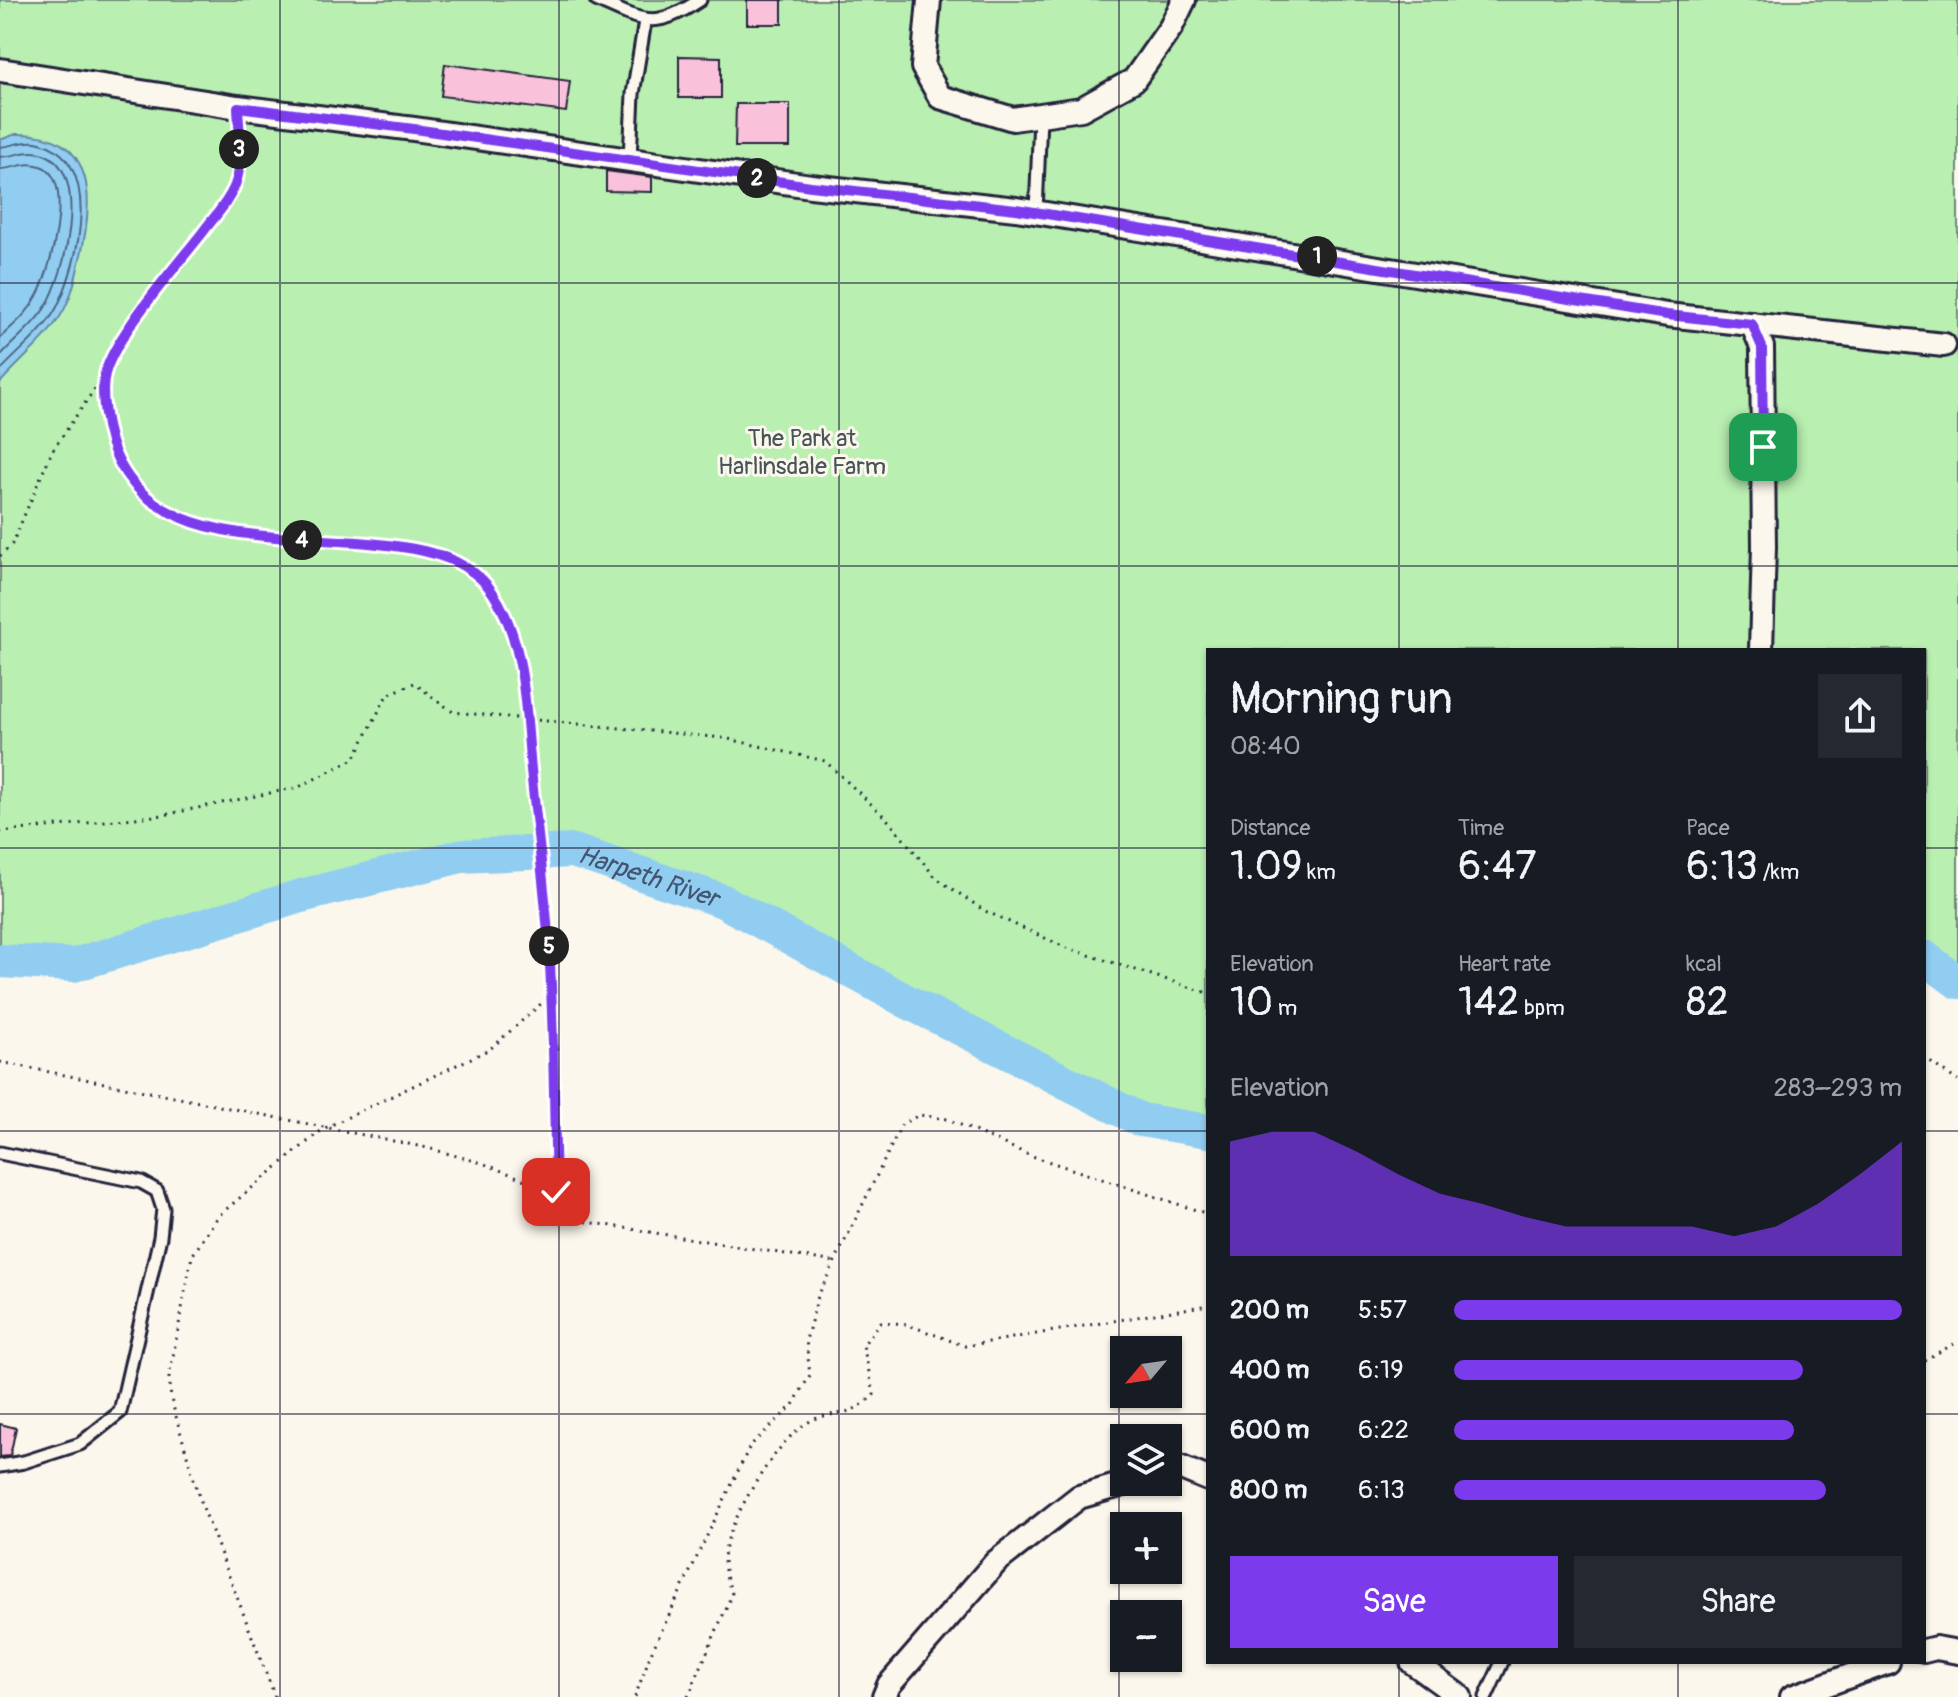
<!DOCTYPE html>
<html lang="en">
<head>
<meta charset="utf-8">
<style>
	body { margin:0; font-family:Pangolin,sans-serif; background:#242831; color:#f1f3f6; height:100vh; display:flex; flex-direction:column; font-size:30px; white-space:nowrap }
	* { box-sizing:border-box; margin:0 }
	p { font-size:26px; color:#9ea1a6 }
	.icon { flex:none; width:44px; height:44px; fill:none; stroke:currentColor; stroke-width:2; stroke-linecap:round; stroke-linejoin:round }
	.map { position:relative; flex:1; overflow:hidden }
	.drawer { position:absolute; left:1206px; top:648px; width:720px; height:1016px; display:flex; flex-direction:column; background:#171b24; border-radius:0px; box-shadow:0 2px 6px #0004 }
	.drawer>* { flex:none }
	.needle { width:52px; rotate:241deg }
	.fabs { position:absolute; left:1110px; top:1336px; display:grid; gap:16px }
	.fabs a { display:grid; place-items:center; width:72px; height:72px; border-radius:0px; background:#171b24; box-shadow:0 2px 6px #0004; font-size:40px }
	.pin { position:absolute; display:grid; place-items:center; width:68px; height:68px; color:#fff; margin:-34px; border-radius:16px; box-shadow:0 4px 12px #0006 }
	.km { position:absolute; width:40px; height:40px; margin:-20px; border-radius:50%; background:#222; color:#fff; font-size:22px; line-height:40px; text-align:center }
	.round { display:grid; place-items:center; flex:none; width:84px; height:84px; border-radius:0px; background:#242831 }
	.headline { display:flex; align-items:center; justify-content:space-between; height:136px; padding:0 24px }
	h1 { font-size:44px; font-weight:600; line-height:60px }
	.stats { display:grid; grid-template-columns:repeat(3,1fr); gap:12px; height:136px; padding:8px 24px }
	.stats div { display:grid; align-content:center }
	.stats b { font-size:40px; font-weight:600 }
	.stats small { font-size:22px; font-weight:400 }
	.stats p { font-size:22px }
	.chart { height:224px; padding:16px 24px }
	.chart p { display:flex; justify-content:space-between }
	.chart svg { width:100%; height:144px; margin-top:8px; fill:#7c3aed; opacity:.7 }
	.button { display:flex; gap:16px; margin-top:auto; padding:16px 24px }
	.button a { flex:1; height:92px; border-radius:0px; background:#7c3aed; color:#fff; font-size:32px; font-weight:600; line-height:92px; text-align:center }
	.button a+a { background:#242831; color:#f1f3f6 }
	ul { padding:0 24px; list-style:none; font-size:26px }
	li { display:grid; grid-template-columns:128px 96px 1fr; align-items:center; height:60px }
	li i { height:20px; border-radius:10px; background:#7c3aed }
	.map>svg:first-child { display:block }
	.green { fill:#b9efb1; stroke:#6e8876; stroke-width:2 }
	.water { fill:#91cdf1; stroke:#6589a8; stroke-width:2 }
	.lines { fill:none; stroke-linecap:round; stroke-linejoin:round }
	.shore { stroke:#4e6684; stroke-width:2 }
	.river { stroke:#91cdf1; stroke-width:34 }
	.building { fill:#f9c2da; stroke:#22223b; stroke-width:2 }
	.lane-casing { stroke:#22223b; stroke-width:17 }
	.street-casing { stroke:#22223b; stroke-width:28 }
	.path { stroke:#22223b; stroke-width:3; stroke-dasharray:2 6; stroke-linecap:butt }
	.lane { stroke:#fbf7ec; stroke-width:11 }
	.street { stroke:#fbf7ec; stroke-width:22 }
	.route-casing { stroke:#fff; stroke-width:16 }
	.route { stroke:#7c3aed; stroke-width:10 }
	.grid { fill:none; stroke:#22223b; stroke-width:2; stroke-opacity:0.55 }
	.labels { text-anchor:middle; stroke-width:6; stroke-linejoin:round; paint-order:stroke }
	.park-label { font-size:24px; fill:#485558; stroke:#fbf7ec }
	.water-label { font-size:26px; font-style:italic; fill:#435572; stroke:#fbf7ec }
</style>
</head>
<body>
<div class="map">
<svg width="1958" height="1697" viewBox="0 0 1958 1697">
	<rect width="100%" height="100%" fill="#fbf7ec"/>
	<filter id="ink" filterUnits="userSpaceOnUse"><feTurbulence type="fractalNoise" baseFrequency=".0125" numOctaves="2"/><feDisplacementMap in="SourceGraphic" scale="16" xChannelSelector="R" yChannelSelector="G"/><feConvolveMatrix kernelMatrix="1 2 1 2 8 2 1 2 1" color-interpolation-filters="sRGB"/></filter>
	<g filter="url(#ink)">
		<path class="green" d="M0,0h1958v982l-34,-25v-307h-716v481l-67,-11 -235,-119 -183,-100 -150,-50 -112,5 -160,40 -227,69 -74,-4z"/>
		<path class="water" d="M16,134c83,-2 78,70 63,129 -4,18 -8,36 -18,52 -16,26 -41,45 -61,68v-243z"/>
		<g class="lines">
			<g class="shore">
				<path d="M0,147c12,-1 23,-7 36,-5 69,14 43,121 21,165 -13,25 -38,43 -57,64"/>
				<path d="M0,157c18,-1 30,-10 48,-1 41,21 17,119 -2,150 -12,20 -31,33 -46,50"/>
				<path d="M0,169c15,0 27,-9 43,-2 32,16 7,105 -6,129 -9,18 -24,29 -37,42"/>
			</g>
			<g class="river">
				<path d="M1924,957l34,25"/>
				<path id="s1" d="M0,961l74,4 227,-69 160,-40 112,-5 150,50 183,100 235,119 67,11"/>
			</g>
		</g>
		<g class="building">
			<rect x="747" y="0" width="35" height="24"/>
			<path d="M679,56l42,1v41h-42z"/>
			<path d="M445,64l125,17 -4,31 -125,-16z"/>
			<path d="M736,104h54v43h-55z"/>
			<path d="M606,171l46,6v15l-46,-1z"/>
			<path d="M0,1424l16,4 -6,28 -10,1z"/>
		</g>
		<g class="lines">
			<defs>
				<g id="lane">
					<path d="M596,0c48,21 57,31 104,0"/>
					<path d="M630,159l3,-65 12,-73"/>
					<path d="M1036,212l4,-95"/>
					<path d="M0,1153l141,29 16,9 6,18 -3,28 -40,175 -40,32 -56,18 -24,4"/>
					<path d="M1486,1697l16,-35"/>
				</g>
				<g id="street">
					<path d="M929,0l-6,67 17,30 73,22 68,-10 53,-29 37,-53 13,-27"/>
					<path d="M0,70l238,37 176,22 397,57 205,23 651,106 277,30"/>
					<path d="M1752,324l10,23 2,200 -3,103"/>
					<path d="M1168,1471l11,-4 29,12"/>
					<path d="M1924,1651l12,-3 22,4"/>
					<path d="M1412,1662l48,35"/>
					<path d="M884,1697l5,-12 107,-123 83,-65 51,-15"/>
					<path d="M1792,1697l96,-35"/>
				</g>
			</defs>
			<use href="#lane" class="lane-casing"/>
			<use href="#street" class="street-casing"/>
			<g class="path">
				<path d="M103,377c2,21 2,46 9,66 32,103 177,95 264,102 42,4 86,9 114,44 38,47 36,136 42,193 6,60 15,121 18,181 5,85 5,170 7,254l278,45"/>
				<path d="M0,556l12,-12 40,-93 51,-74 16,-32 111,-148 10,-31 -1,-39"/>
				<path d="M0,832l164,-17 135,-28 55,-28 33,-64 27,-12 39,29 271,26 101,23 62,58 49,59 49,33 82,37 141,45"/>
				<path d="M1924,1058l34,23"/>
				<path d="M0,1062l428,86 54,15 74,29"/>
				<path d="M1924,1360l34,-18"/>
				<path d="M275,1697l-76,-200 -28,-98 -2,-22 23,-121 26,-40 105,-87 167,-80 61,-54"/>
				<path d="M635,1697l16,-44 99,-207 43,-41 17,-30 -4,-35 12,-44 84,-172 17,-9 28,4 82,36 179,59"/>
				<path d="M688,1697l44,-103c-5,-15 -10,-27 -7,-43 5,-33 52,-111 82,-128 25,-15 38,-1 67,-28l-11,-50 18,-23 25,2 59,22 243,-41"/>
			</g>
			<use href="#lane" class="lane"/>
			<use href="#street" class="street"/>
		</g>
	</g>
	<g class="lines" filter="url(#ink)">
		<defs>
			<path id="route" d="M556,1192c-2,-76 -2,-152 -6,-228 -3,-62 -12,-123 -18,-185 -7,-61 -4,-133 -39,-186 -66,-102 -333,7 -382,-151 -5,-17 -10,-45 -7,-63 4,-36 75,-116 99,-147 11,-15 25,-29 32,-47 9,-23 4,-53 3,-78l176,22 397,57 205,23 651,106 85,9 10,23 1,100"/>
		</defs>
		<use href="#route" class="route-casing"/>
		<use href="#route" class="route"/>
	</g>
	<path class="grid" d="M280,0v1697M559,0v1697M839,0v1697M1119,0v1697M1399,0v650M1678,0v650M0,283h1958M0,566h1958M0,848h1208M1924,848h34M0,1131h1208M1924,1131h34M0,1414h1208M1924,1414h34M1399,1662v35M1678,1662v35"/>
	<g class="labels">
		<g class="park-label">
			<text x="802" y="446">The Park at<tspan x="802" dy="28">Harlinsdale Farm</tspan></text>
		</g>
		<g class="water-label">
			<text dy="9" stroke="none"><textPath href="#s1" startOffset="668">Harpeth River</textPath></text>
		</g>
	</g>
</svg>
<div class="fabs">
<a><svg class="needle" viewBox="-14 -14 28 28"><path d="M0-13l5 13h-10z" fill="#e53935"/><path d="M0 13l5-13h-10z" fill="#9ea1a6"/></svg></a>
<a><svg class="icon" aria-label="layers" viewBox="0 0 24 24"><path d="M12 4l9 5-9 5-9-5zM3 14l9 5 9-5"/></svg></a>
<a>+</a>
<a>−</a>
</div>
<div class="pin" style="left:1763px;top:447px;background:#1e9e55"><svg class="icon" aria-label="arrive" viewBox="0 0 24 24"><path d="M6 21V4h12l-3 4 3 4H6"/></svg></div>
<div class="pin" style="left:556px;top:1192px;background:#d93025"><svg class="icon" aria-label="check" viewBox="0 0 24 24"><path d="M5 12l5 5 9-10"/></svg></div>
<b class="km" style="left:1317px;top:256px">1</b>
<b class="km" style="left:757px;top:178px">2</b>
<b class="km" style="left:239px;top:149px">3</b>
<b class="km" style="left:302px;top:540px">4</b>
<b class="km" style="left:549px;top:946px">5</b>
<section class="drawer">
<div class="headline"><div><h1>Morning run</h1><p>08:40</p></div><a class="round"><svg class="icon" aria-label="share" viewBox="0 0 24 24"><path d="M12 15V3M7 8l5-5 5 5M5 13v7h14v-7"/></svg></a></div>
<div class="stats">
<div><p>Distance</p><b>1.09<small> km</small></b></div>
<div><p>Time</p><b>6:47</b></div>
<div><p>Pace</p><b>6:13<small> /km</small></b></div>
</div>
<div class="stats">
<div><p>Elevation</p><b>10<small> m</small></b></div>
<div><p>Heart rate</p><b>142<small> bpm</small></b></div>
<div><p>kcal</p><b>82</b></div>
</div>
<div class="chart"><p><span>Elevation</span>283–293 m</p>
<svg viewBox="0 0 160 44" preserveAspectRatio="none"><path d="M0 44V9L10 6L20 6L30 12L40 19L50 25L60 28L70 32L80 35L90 35L100 35L110 35L120 38L130 35L140 28L150 19L160 9V44z"/></svg>
</div>
<ul>
<li><b>200 m</b>5:57<i style="width:100%"></i></li>
<li><b>400 m</b>6:19<i style="width:78%"></i></li>
<li><b>600 m</b>6:22<i style="width:76%"></i></li>
<li><b>800 m</b>6:13<i style="width:83%"></i></li>
</ul>
<div class="button"><a>Save</a><a>Share</a></div>
</section>
</div>
</body>
</html>
